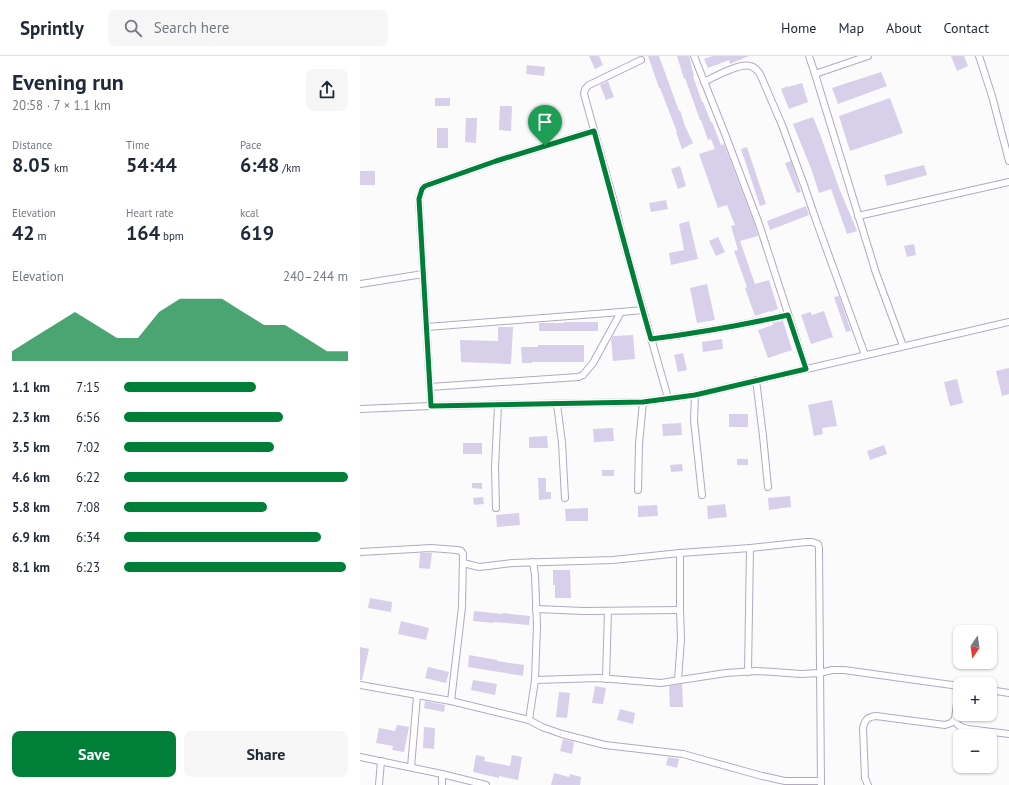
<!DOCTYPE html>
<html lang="en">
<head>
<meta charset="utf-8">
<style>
	body { margin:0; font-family:"PT Sans",sans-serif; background:#f6f6f7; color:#1f2937; height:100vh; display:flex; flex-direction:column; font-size:15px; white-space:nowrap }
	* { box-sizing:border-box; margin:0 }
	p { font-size:13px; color:#747a83 }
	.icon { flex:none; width:22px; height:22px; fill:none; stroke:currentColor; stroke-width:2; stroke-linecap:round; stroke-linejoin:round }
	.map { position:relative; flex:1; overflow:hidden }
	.drawer { display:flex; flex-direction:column; background:#fff; width:360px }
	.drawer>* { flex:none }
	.needle { width:26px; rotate:193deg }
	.tools { position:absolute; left:593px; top:569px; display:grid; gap:8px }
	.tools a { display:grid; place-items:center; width:44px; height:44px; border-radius:8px; background:#fff; box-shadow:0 1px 3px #0004; font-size:20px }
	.pin { position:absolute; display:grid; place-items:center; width:34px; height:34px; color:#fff; margin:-41px -17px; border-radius:50% 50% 50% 0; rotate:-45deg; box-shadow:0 0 4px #0007 }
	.pin .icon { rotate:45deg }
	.round { display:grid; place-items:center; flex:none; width:42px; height:42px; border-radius:8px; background:#f6f6f7 }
	.summary { display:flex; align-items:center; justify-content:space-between; height:68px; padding:0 12px }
	h1 { font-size:22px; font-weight:600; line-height:30px }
	.stats { display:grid; grid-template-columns:repeat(3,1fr); gap:6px; height:68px; padding:4px 12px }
	.stats div { display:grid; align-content:center }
	.stats b { font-size:20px; font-weight:600 }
	.stats small { font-size:11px; font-weight:400 }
	.stats p { font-size:11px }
	.chart { height:112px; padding:8px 12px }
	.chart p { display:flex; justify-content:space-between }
	.chart svg { width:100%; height:72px; margin-top:4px; fill:#007f38; opacity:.7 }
	.button { display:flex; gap:8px; margin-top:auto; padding:8px 12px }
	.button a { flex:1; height:46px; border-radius:8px; background:#007f38; color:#fff; font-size:16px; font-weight:600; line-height:46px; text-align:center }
	.button a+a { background:#f6f6f7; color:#1f2937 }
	ul { padding:0 12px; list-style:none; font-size:13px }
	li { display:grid; grid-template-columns:64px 48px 1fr; align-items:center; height:30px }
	li i { height:10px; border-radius:5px; background:#007f38 }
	header { display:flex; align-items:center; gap:24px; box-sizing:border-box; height:56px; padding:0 20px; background:#fff; border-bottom:1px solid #e0e1e3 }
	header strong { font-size:19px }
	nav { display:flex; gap:22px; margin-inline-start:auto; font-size:14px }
	.search { width:280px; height:36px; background:#f6f6f7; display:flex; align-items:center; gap:10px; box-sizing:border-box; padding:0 14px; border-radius:8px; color:#747a83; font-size:15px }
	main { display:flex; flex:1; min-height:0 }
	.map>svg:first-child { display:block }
	.building { fill:#d8cfea }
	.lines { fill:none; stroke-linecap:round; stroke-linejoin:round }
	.minor-casing { stroke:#b1a9c2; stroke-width:8 }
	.minor { stroke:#fff; stroke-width:6 }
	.route-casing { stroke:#fff; stroke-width:8 }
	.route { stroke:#007f38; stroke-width:5 }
</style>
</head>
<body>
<header>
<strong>Sprintly</strong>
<div class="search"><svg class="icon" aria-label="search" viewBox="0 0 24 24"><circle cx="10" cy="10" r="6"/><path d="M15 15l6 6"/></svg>Search here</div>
<nav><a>Home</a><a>Map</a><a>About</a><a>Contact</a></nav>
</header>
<main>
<section class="drawer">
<div class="summary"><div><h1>Evening run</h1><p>20:58 · 7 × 1.1 km</p></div><a class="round"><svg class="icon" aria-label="share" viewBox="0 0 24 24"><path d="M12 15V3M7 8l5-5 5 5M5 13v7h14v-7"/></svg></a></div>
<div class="stats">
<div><p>Distance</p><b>8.05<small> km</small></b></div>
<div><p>Time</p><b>54:44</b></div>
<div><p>Pace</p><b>6:48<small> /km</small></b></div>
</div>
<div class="stats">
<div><p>Elevation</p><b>42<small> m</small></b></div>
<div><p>Heart rate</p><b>164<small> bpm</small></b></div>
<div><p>kcal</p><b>619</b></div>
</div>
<div class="chart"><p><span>Elevation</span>240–244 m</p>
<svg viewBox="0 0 160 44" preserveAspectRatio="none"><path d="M0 44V38L10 30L20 22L30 14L40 22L50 30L60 30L70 14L80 6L90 6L100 6L110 14L120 22L130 22L140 30L150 38L160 38V44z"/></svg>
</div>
<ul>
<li><b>1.1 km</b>7:15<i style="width:59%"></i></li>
<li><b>2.3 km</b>6:56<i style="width:71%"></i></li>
<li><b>3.5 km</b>7:02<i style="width:67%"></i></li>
<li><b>4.6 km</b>6:22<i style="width:100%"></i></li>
<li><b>5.8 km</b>7:08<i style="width:64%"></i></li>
<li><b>6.9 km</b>6:34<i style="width:88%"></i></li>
<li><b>8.1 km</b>6:23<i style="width:99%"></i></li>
</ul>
<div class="button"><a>Save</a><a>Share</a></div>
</section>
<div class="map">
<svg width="649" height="729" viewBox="0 0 649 729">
	<rect width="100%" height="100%" fill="#fbfbfb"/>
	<g class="building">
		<path d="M229,0h10l4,9 -8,4z"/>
		<path d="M288,0h11l20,55 1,-1 5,16 8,17 -11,6 -6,-17h1l-17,-44h-1z"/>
		<path d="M317,0h12l5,20h-1l9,26h1l8,20h1l9,23 3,-1 31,81 3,11 -18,5 15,43 14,-4 9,29 -8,3v-1l-15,5 -10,-28 2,-1 -13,-36 4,-1 -7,-24 4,-1 -8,-20 -9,3 -19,-54 16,-5 -4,-10 -3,1 -7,-20h-1l-15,-42 -1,1z"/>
		<path d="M352,0h37l-19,8 -1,-4 -21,8 -4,-9z"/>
		<path d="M591,0h13l4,10 -11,5z"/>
		<path d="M167,9l18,2 -1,9 -18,-2z"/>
		<path d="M521,16l6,14 -49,18 -6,-16z"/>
		<path d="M248,25l6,16 -8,3 -6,-15z"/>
		<path d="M442,27l6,19 -19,7 -8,-20 7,-3v1z"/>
		<rect x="75" y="42" width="15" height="8"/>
		<path d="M530,42l13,35 -53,18 -11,-35z"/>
		<path d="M140,50h12l-1,25 -12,-1z"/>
		<path d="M453,61l8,20 18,51 18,43 -10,3 -16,-45 -12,4 -7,-22 -19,-47z"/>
		<path d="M106,62h11l-1,25 -11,-1z"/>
		<rect x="77" y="72" width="11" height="20"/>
		<path d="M387,91l19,57 -6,2 -19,-57z"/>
		<path d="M431,105l10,31 -4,1 -12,-30z"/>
		<path d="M564,109l3,10 -40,11 -3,-11z"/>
		<path d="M320,110l6,20 -8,3 -7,-20z"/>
		<rect x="0" y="115" width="15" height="14"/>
		<path d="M306,144l2,9 -17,3 -2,-9z"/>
		<path d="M446,150l3,9 -39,15 -3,-9z"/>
		<path d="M329,165l9,38 -27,6 -2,-12 15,-3 -5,-26z"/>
		<path d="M358,181l7,15 -9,4 -7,-15z"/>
		<path d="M554,188l2,11 -9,2 -3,-11z"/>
		<path d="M347,228l8,36 -18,3 -7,-35z"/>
		<path d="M479,240l12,35 -5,1 -12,-35z"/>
		<path d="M464,255l9,26 -22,7 -10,-29 9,-3 2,3z"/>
		<path d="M423,265l9,29 -24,8 -10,-28 15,-5v-2z"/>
		<path d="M204,266h34v9h-59v-8h25z"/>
		<path d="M138,271h15l-2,37 -50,-2 -1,-22 38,1z"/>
		<path d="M273,279l2,24 -22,2 -2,-21 2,-4z"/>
		<path d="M362,283l1,10 -20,3 -1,-10z"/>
		<path d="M178,289h46v17h-52v1h-10l-1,-16h17z"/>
		<path d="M323,297l4,17 -9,2 -4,-17z"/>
		<path d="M649,312v26l-7,2 -6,-25z"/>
		<path d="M597,323l6,24 -13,3 -6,-24z"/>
		<path d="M472,344l5,26 -15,2 1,6 -9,2 -6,-31z"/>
		<rect x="369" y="358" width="19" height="13"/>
		<path d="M321,367l1,12 -19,1 -1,-12z"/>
		<path d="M253,372l1,13 -20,1 -1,-13z"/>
		<path d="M187,380l1,12h-19v-11z"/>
		<rect x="103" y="387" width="19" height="11"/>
		<path d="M524,389l3,9 -17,6 -3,-9z"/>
		<rect x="377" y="403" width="11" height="6"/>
		<path d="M322,408l1,7 -12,1 -1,-7z"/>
		<rect x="242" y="414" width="12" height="6"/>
		<path d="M178,422h8v14h5v7l-12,1z"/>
		<path d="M112,427h10v6l-10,-1z"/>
		<path d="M430,440l1,11 -22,3 -1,-12z"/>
		<path d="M123,441l1,7 -10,1 -1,-7z"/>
		<path d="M365,448l2,13 -19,2 -1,-13z"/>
		<path d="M297,449l1,11 -20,1v-11z"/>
		<path d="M228,452v13h-22l-1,-12z"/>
		<path d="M159,457l1,12 -23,2 -1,-12z"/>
		<path d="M60,497h12l-2,16 -11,-1z"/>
		<path d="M193,514h17l1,28h-16v-13h-2z"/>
		<path d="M10,542l22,4 -1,10 -23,-4z"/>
		<path d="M114,555l28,3v-1l28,3 -1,9 -35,-3v1l-21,-2z"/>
		<path d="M41,565l28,7 -3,12 -28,-6z"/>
		<path d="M0,591l9,2 -7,31h-2z"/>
		<path d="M109,599l28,5v1l27,4 -1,11 -55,-9z"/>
		<path d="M68,611l21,5 -3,11 -21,-5z"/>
		<path d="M113,624l24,4 -2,11 -24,-5z"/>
		<path d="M322,628l1,23h-13l-1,-21z"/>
		<path d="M235,630l11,2 -3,16 -11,-1z"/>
		<path d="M199,636l11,1 -3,25 -11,-1z"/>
		<path d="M65,645l20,4 -1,7 -20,-4z"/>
		<path d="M260,653l15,4 -2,11 -16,-4z"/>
		<path d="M37,669l12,2 -5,25 -12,-2 1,-4 -17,-3 3,-15 16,3z"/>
		<path d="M64,671l11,1 -1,21 -11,-1z"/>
		<path d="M203,683l11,3 -2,12 -12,-3z"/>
		<path d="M116,699l9,2 -1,4 26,5 2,-11 10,2 -4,23 -19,-4v2l-26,-6z"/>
		<path d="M308,701l11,2 -2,9 -11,-3z"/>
		<path d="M194,717l15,4 1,-3 11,3 -1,8h-29z"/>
	</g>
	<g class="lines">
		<defs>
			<g id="minor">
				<path d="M334,0l31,78 34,90 47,145"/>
				<path d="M449,0l6,18 61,199 27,73"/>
				<path d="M619,0l13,40 17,65"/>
				<path d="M281,4l-52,25 -4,4 -1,5 32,115 7,30 45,159"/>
				<path d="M455,18l53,-18"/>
				<path d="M344,26c10,-5 35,-19 46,-16 5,1 7,4 10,8l22,51 22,60 13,38 48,132"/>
				<path d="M498,160l151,-34"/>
				<path d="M0,228l63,-10"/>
				<path d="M67,271l194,-15 22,-2"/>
				<path d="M291,283c47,-6 92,-14 137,-24"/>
				<path d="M396,324l7,56 5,51"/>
				<path d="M70,331l148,-10 5,-2 10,-12 28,-51"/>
				<path d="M335,339l-1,25 8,75"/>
				<path d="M197,348l5,39 3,55"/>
				<path d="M71,350l-12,-207 3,-10 3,-3 71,-25 98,-30"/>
				<path d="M0,353l71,-3 212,-4 52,-7 314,-73"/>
				<path d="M278,434l1,-46 4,-42"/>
				<path d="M136,452l-1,-41 3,-62"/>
				<path d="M0,496l71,-4 26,2 4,1 2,3 -1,53 -11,94"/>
				<path d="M103,507l16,4 9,-1 24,-3 101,-3 67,-7 70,-5 56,-6h6l6,2 1,4 2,237"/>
				<path d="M176,553l48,2 96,-1"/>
				<path d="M388,616l2,-124"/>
				<path d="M246,623l2,-68"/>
				<path d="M175,624l64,-2 62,5 65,-10 30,-2 18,1 27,2 19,-1 12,-3h12l115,16 -4,33 -4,4 -6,2 -69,-9c-8,1 -11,3 -13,12l2,50 3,7"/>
				<path d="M318,624l3,-41 -1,-29v-57"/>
				<path d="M0,629l91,16 78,19 13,7 20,7 43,11 78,9 79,22 23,5h36"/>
				<path d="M630,634l19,3"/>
				<path d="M595,663l2,5 4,3 7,2 41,5"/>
				<path d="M169,664l6,-40 2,-54 -2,-51 -2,-13"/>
				<path d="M0,701l82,17 44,11"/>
				<path d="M51,711l6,-71"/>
				<path d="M19,729l2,-24"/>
				<path d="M82,729v-11"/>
			</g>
		</defs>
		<use href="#minor" class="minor-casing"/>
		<use href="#minor" class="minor"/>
	</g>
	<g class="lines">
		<defs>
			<path id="route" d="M234,75c19,69 37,139 57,208 47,-6 92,-14 137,-24l18,54 -111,26 -52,7 -212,4 -12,-207 3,-10 3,-3 71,-25z"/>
		</defs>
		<use href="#route" class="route-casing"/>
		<use href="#route" class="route"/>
	</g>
</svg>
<div class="tools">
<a><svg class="needle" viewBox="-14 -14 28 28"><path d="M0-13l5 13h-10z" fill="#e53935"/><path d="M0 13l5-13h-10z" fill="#747a83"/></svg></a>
<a>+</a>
<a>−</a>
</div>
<div class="pin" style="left:185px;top:90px;background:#1e9e55"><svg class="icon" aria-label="arrive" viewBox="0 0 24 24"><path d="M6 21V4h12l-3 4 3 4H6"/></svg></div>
</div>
</main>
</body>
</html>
